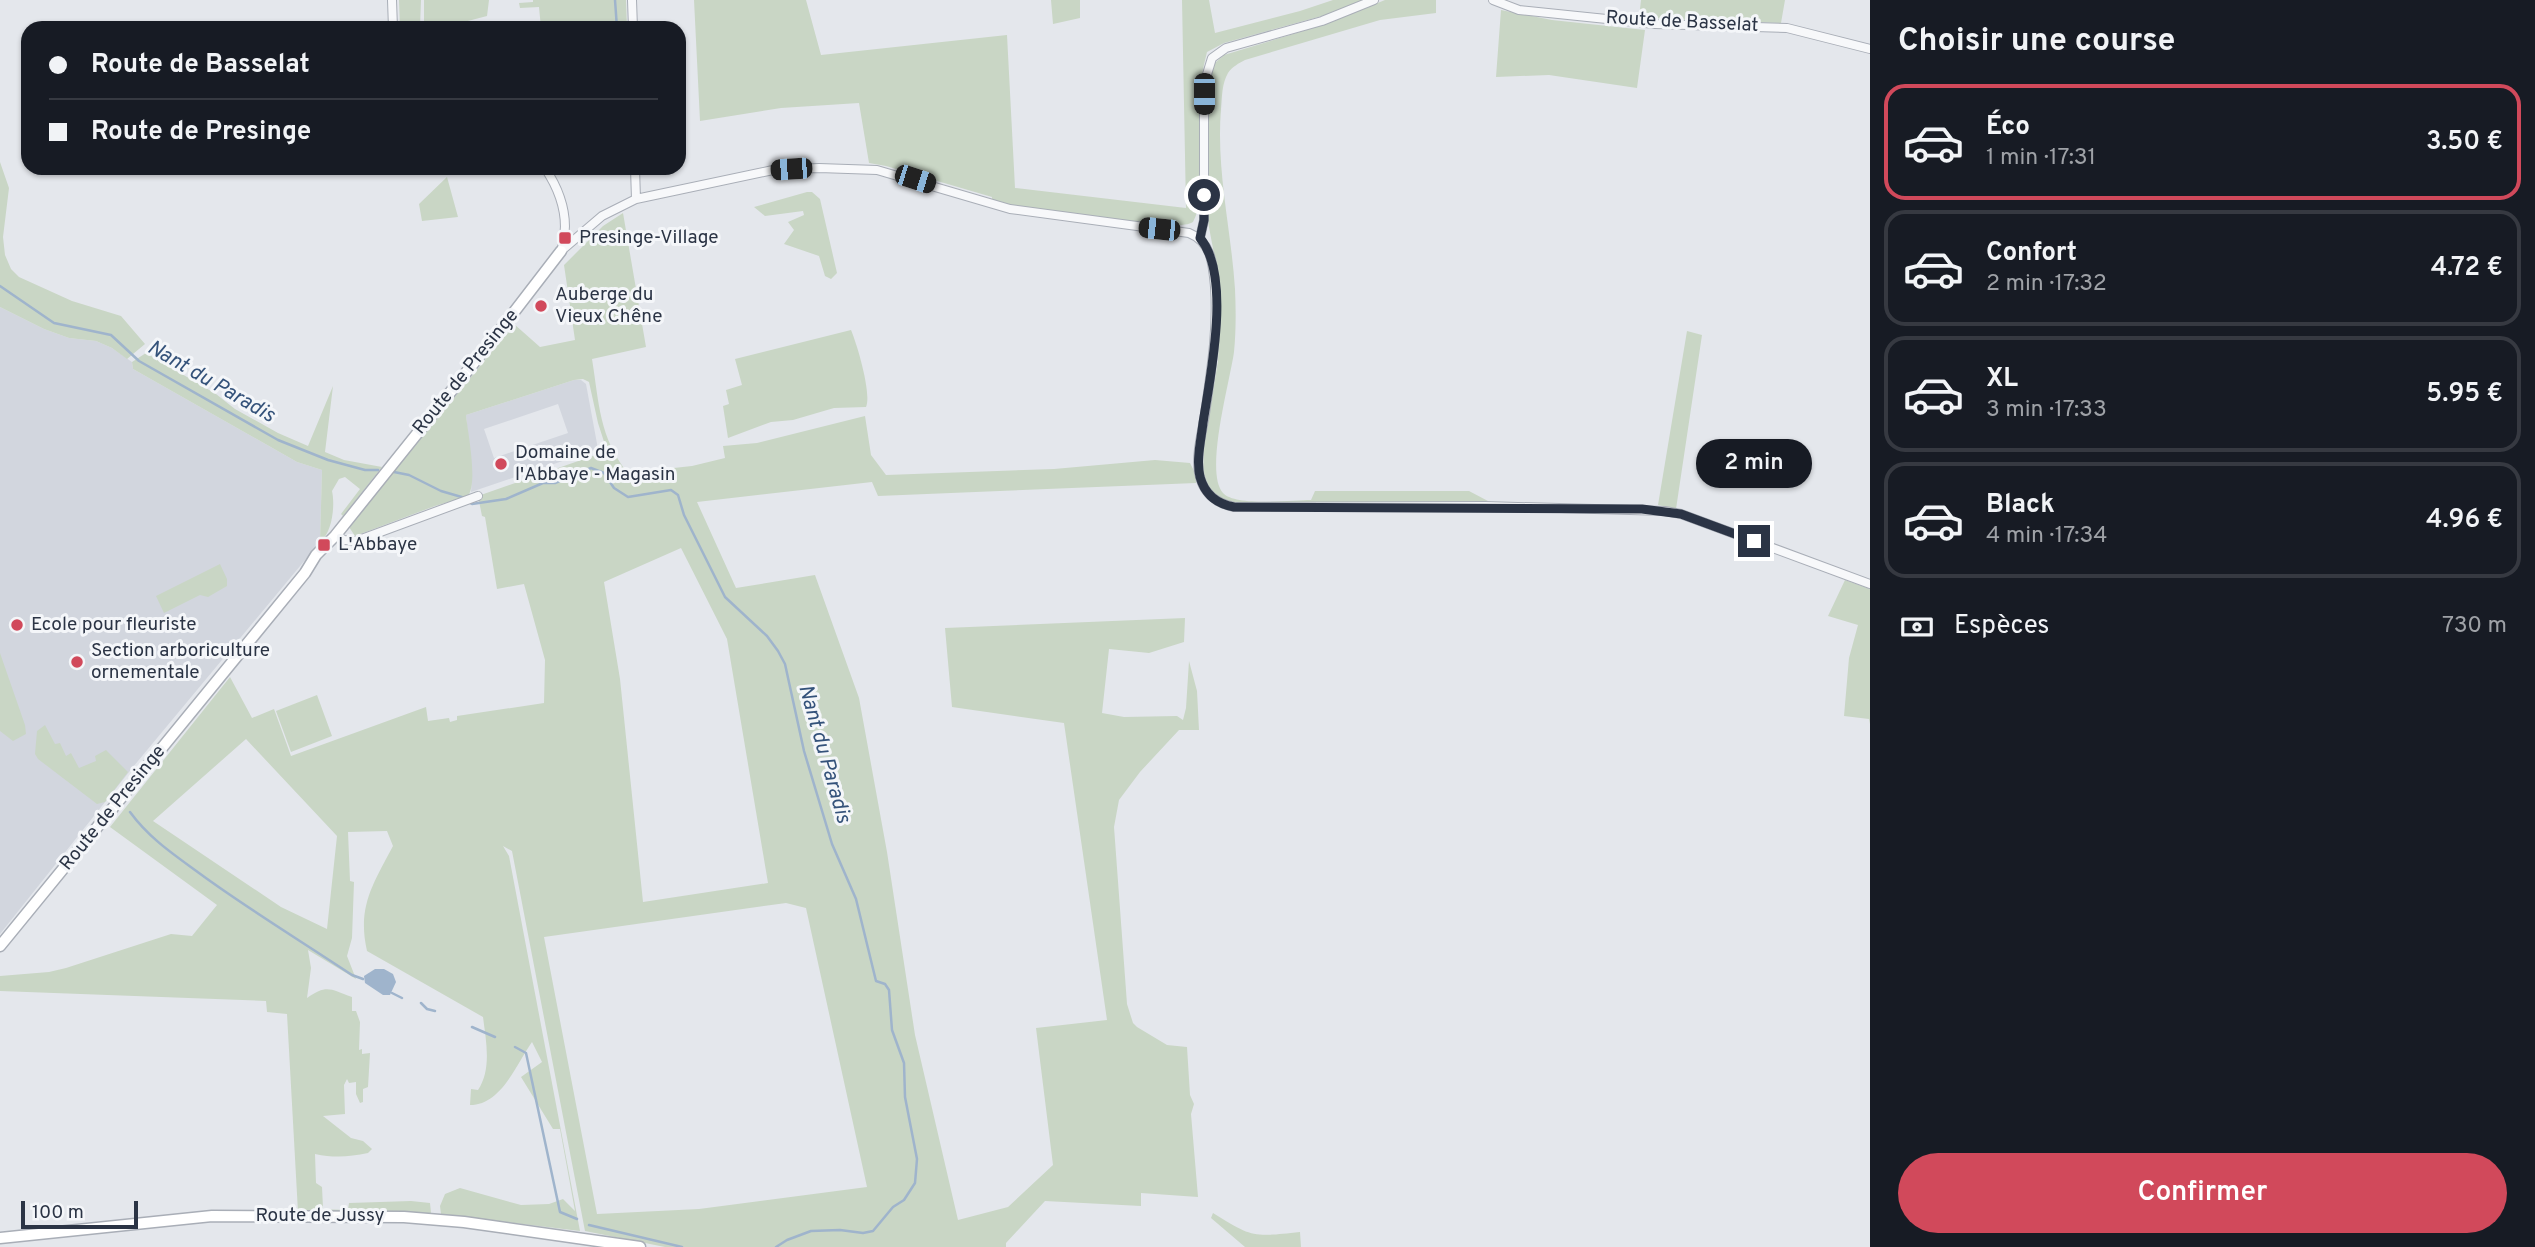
<!DOCTYPE html>
<html lang="fr">
<meta charset="utf-8">
<style>
:root{--surface:#171b24;--page:#20242c;--text:#f1f3f6;--muted:#9ea1a6;--line:#363941;--accent:#d1495b}
body{margin:0;font-family:Overpass,sans-serif;background:var(--page);color:var(--text);height:100vh;display:flex;flex-direction:column;font-size:26px;white-space:nowrap}
*{box-sizing:border-box;margin:0}
p{font-size:23px;color:var(--muted)}
.icon{flex:none;width:38px;height:38px;fill:none;stroke:currentColor;stroke-width:2;stroke-linecap:round;stroke-linejoin:round}
.map{position:relative;flex:1;overflow:hidden}
.side{display:flex;flex-direction:column;background:var(--surface);width:665px}
.side>*{flex:none}
.hud{position:absolute;left:21px;top:21px;width:665px;height:154px;border-radius:21px;box-shadow:0 2px 5px #0004;display:grid;align-content:center;height:154px;padding:0 28px;background:var(--surface)}
.scale{position:absolute;left:21px;bottom:18px;width:117px;box-sizing:border-box;padding-left:7px;border:4px solid #2b3445;border-top:0;font-size:19px;line-height:24px;white-space:nowrap;color:#2b3445;-webkit-text-stroke:5px #f4f6f9;paint-order:stroke}
.end{position:absolute;width:32px;height:32px;margin:-16px;border:9px solid #2b3445;background:#fff;box-shadow:0 0 0 4px #fff}
.from{border-radius:50%}
.bubble{position:absolute;height:49px;border-radius:24px;background:var(--surface);box-shadow:0 2px 5px #0004;font-size:23px;font-weight:600;line-height:49px;text-align:center}
.car{position:absolute;width:21px;height:42px;margin:-21px -10px;border-radius:9px;box-shadow:0 0 5px 2px #0007;background:linear-gradient(#222 24%,#8ab4d8 0 40%,#222 0 76%,#8ab4d8 0 86%,#222 0)}
.hud b{display:flex;align-items:center;gap:24px;height:66px;font-size:26px}
.hud b+b{border-top:2px solid var(--line)}
.hud i{width:18px;height:18px;background:var(--text)}
ul{padding:0;list-style:none}
li{display:flex;align-items:center;gap:21px;height:116px;margin:0 14px 10px;padding:0 14px;border:4px solid var(--line);border-radius:21px}
li div{flex:1}
li b{display:block;font-size:26px}
li em{font-style:normal;font-weight:600}
li.on{border-color:var(--accent)}
li>.icon{width:63px;height:63px;stroke-width:1.5}
h2{padding:0 28px;font-size:32px;line-height:84px}
.pay{display:flex;align-items:center;gap:18px;height:77px;padding:0 28px;font-size:26px}
.pay p{margin-inline-start:auto}
.primary-button{display:flex;gap:14px;margin-top:auto;padding:14px 28px}
.primary-button a{flex:1;height:80px;border-radius:42px;background:var(--accent);color:#fff;font-size:28px;font-weight:600;line-height:80px;text-align:center}
main{display:flex;flex:1;min-height:0}
.map>svg:first-child{display:block}
.built{fill:#d2d6de;fill-rule:evenodd}
.green{fill:#c9d6c5;fill-rule:evenodd}
.water{fill:#9fb4cc}
.lines{fill:none;stroke-linecap:round;stroke-linejoin:round}
.stream{stroke:#9fb4cc;stroke-width:2.5}
.street-casing{stroke:#a9aeb7;stroke-width:10}
.secondary-casing{stroke:#a9aeb7;stroke-width:13}
.street{stroke:#f7f8fa;stroke-width:8}
.secondary{stroke:#fff;stroke-width:10}
.route{stroke:#2b3445;stroke-width:9}
.poi-dot{fill:#d1495b;stroke:#f4f6f9;stroke-width:2.5}
.labels{text-anchor:middle;dominant-baseline:central;stroke-width:6;stroke-linejoin:round;paint-order:stroke}
.street-label{font-size:19px;fill:#2b3445;stroke:#f4f6f9}
.poi-label{font-size:19px;fill:#2b3445;stroke:#f4f6f9;text-anchor:start}
.water-label{font-size:21px;font-style:italic;fill:#34527a;stroke:#f4f6f9}
</style>
<main>
<div class="map">
<svg width="1870" height="1247" viewBox="0 0 1870 1247">
<rect width="100%" height="100%" fill="#e4e7ec"/>
<path class="built" d="M0 307 44 329 69 338 96 341 112 348 132 362 133 369 297 462 322 470 320 542 133 767 0 934Z
M574 380H581L586 384 598 449 471 492 472 478 466 415ZM558 404 568 433 494 458 484 429Z"/>
<path class="green" d="M399 0H421L420 28H400Z
M424 0H489L487 16 441 28H424Z
M533 0H626L627 28H541L539 7 520 8 519 3 533 2Z
M694 0H806L821 55 1007 35 1015 188 1186 208 1182 0H1209L1215 33 1300 11 1333 0H1366L1329 14 1224 43 1207 52C1203 69 1199 85 1199 102 1198 133 1208 196 1193 222 1175 235 1021 207 992 201V197L886 166 869 163 859 103 781 108 700 121Z
M1051 0H1080V18L1053 24Z
M1385 0H1436V13L1380 20 1245 60C1239 63 1232 67 1228 73 1222 83 1222 97 1221 109 1216 170 1231 228 1235 289 1236 310 1236 332 1234 352 1230 381 1204 473 1223 493 1236 507 1292 500 1311 500L1315 491H1469L1488 501 1244 503 1231 502 1217 496 1208 487 1203 474 1204 445 1218 361 1219 326 1218 275 1208 222 1209 78 1215 63 1224 55 1326 24Z
M1641 0H1785L1781 23 1639 18Z
M1501 10 1552 20 1645 30 1637 88 1549 75 1496 77Z
M0 162 9 188 3 237 5 255 11 269 19 277 72 301 121 316 145 344 127 359 112 348 96 341 69 338 44 329 0 307Z
M447 177 458 217 422 221 419 204Z
M807 192H812L820 199 837 273 831 279 825 276 819 256 784 244 794 230 788 222 804 215 803 211 765 216 754 207Z
M623 213 646 347 592 359C599 402 599 438 628 473L692 466 725 458 723 446 757 443 865 416 871 455 886 475 1054 469 1155 460 1190 463 1196 475V483L878 496 872 482 697 502 736 588 815 575 859 698 887 852 915 1035 958 1220 1008 1207 1053 1165 1036 1028 1107 1020 1064 723 952 707 945 628 1185 618 1184 642 1149 653 1109 649 1102 713 1124 717 1177 716 1183 720 1186 708 1189 661 1197 691 1199 730H1179L1140 772 1119 800 1114 827 1127 1004 1133 1023 1137 1027 1167 1045 1187 1047 1190 1095 1194 1104 1191 1114 1198 1197 1141 1193V1206L1045 1201 1006 1243V1247H665L585 1231 512 851 503 846 509 856 580 1231 441 1214 440 1206 445 1194 460 1188 521 1205 549 1204 563 1199 575 1211 560 1129H553L521 1077 542 1062 532 1042C516 1065 501 1105 470 1105L471 1089 478 1090C492 1069 486 1041 483 1017L367 951C357 907 373 884 393 846L387 831 348 832 350 881 354 882 352 938 347 956 356 979 308 950 311 968 307 998C327 984 330 989 352 997V1011H356L360 1022 359 1050 362 1049V1054L370 1053 368 1087 363 1089V1102L360 1103 356 1094V1082L349 1083 347 1079 344 1085 345 1114 323 1116 351 1138 363 1141 372 1149 368 1153C349 1157 334 1158 315 1154L316 1183 322 1187 323 1208 317 1209 348 1210 349 1203 411 1201 430 1203 431 1213 298 1212 287 1014 267 1012 266 1001 0 991V976L49 972 66 968 171 934 192 936 217 905 110 827 230 677 252 718 274 709 291 756 426 707 428 721 449 718 450 722 457 720V716L544 703 545 660 524 584 497 589 485 517 482 516 478 496 607 451 598 423 589 382 583 379 574 380 466 415C468 434 478 482 468 496L435 506 355 536 349 527 514 324 540 347 575 340 564 265 603 226ZM681 548 727 639 768 883 643 902 620 679 604 582ZM246 739 337 836 327 929 281 907 153 821ZM786 903 806 908 867 1187 699 1209 597 1214 544 937Z
M851 330C857 344 872 394 866 407L834 408 793 420 771 422 728 438 723 406 729 404 726 390 742 385 735 359Z
M1687 331 1702 335 1676 509 1658 505Z
M146 353 216 394 235 409 278 433 308 446 333 386 325 452 344 460 382 467 343 516 341 514 360 489 345 477 339 479 332 491C335 504 333 532 320 542L322 470 297 462 133 369 132 362Z
M220 564 227 579V586L208 597 200 595 164 613 156 596Z
M1845 580 1870 589V724L1869 719 1844 716 1849 658 1858 625 1828 616Z
M0 653 25 725 26 734 13 741 0 731Z
M317 695 332 736 291 752 276 711Z
M45 725 55 744 60 743 66 756 71 753 79 768 96 761 95 756 106 750 128 772 105 802 97 804 38 759 35 754 37 731Z
M1213 1213C1253 1238 1253 1237 1300 1232L1301 1247H1245L1211 1218Z"/>
<path class="water" d="M375 969H384L393 974 396 982 390 995H383L365 983 364 976Z"/>
<g class="lines">
<path class="stream" d="M615 0 617 28
M0 286 54 323 111 335 139 361 278 440 328 460 365 470H378
M394 472 409 475 441 491 465 498
M470 503 472 504 506 499 543 483H555L591 468 604 473 614 488 628 497 671 490 678 495 684 515 725 597 767 636 778 651 785 664 804 751 832 844 856 899 876 981 885 984 889 990 892 1030 904 1063 905 1097 917 1159 915 1183 904 1200 893 1207 873 1231 863 1233 840 1230 811 1231 787 1240 776 1247
M130 812C149 838 173 854 199 873 248 909 301 941 352 975L363 979
M392 993 402 998
M421 1003 427 1009 435 1011
M472 1027 495 1037
M515 1047 526 1053 560 1212 577 1219
M589 1225 682 1247"/>
<g class="street-casing">
<path id="street" d="M392 0 393 28
M632 0 633 28
M1493 0 1519 10 1655 24 1787 28 1870 49
M27 85 28 86
M545 168C561 192 570 219 562 248
M635 168 636 199
M1200 238 1204 220V84L1212 58 1226 48 1322 21 1374 0
M561 251 602 216 636 199 773 170 819 168 877 170 1010 209 1189 233C1212 242 1213 265 1215 287 1218 331 1211 371 1205 414 1202 433 1196 454 1199 473 1203 493 1215 503 1234 507L1485 506 1665 511 1681 514 1870 584
M335 536 344 540 356 541 478 496"/>
</g>
<g class="secondary-casing">
<path id="secondary" d="M0 946 305 573 316 555 335 536 501 329 561 251
M0 1238 212 1216 404 1217 464 1222 640 1247"/>
</g>
<use href="#street" class="street"/>
<use href="#secondary" class="secondary"/>
</g>
<g class="lines">
<path class="route" d="M1204 195V220L1200 238C1232 276 1210 377 1203 423 1201 440 1196 460 1200 477 1205 495 1217 504 1234 507L1642 509 1681 514 1754 541"/>
</g>
<g class="poi-dot">
<rect x="558" y="231" width="14" height="14" rx="3.5"/>
<circle cx="541" cy="306" r="7"/>
<circle cx="501" cy="464" r="7"/>
<rect x="317" y="538" width="14" height="14" rx="3.5"/>
<circle cx="17" cy="625" r="7"/>
<circle cx="77" cy="662" r="7"/>
</g>
<g class="labels">
<g class="street-label">
<text transform="translate(1682 22) rotate(3)">Route de Basselat</text>
<text transform="translate(466 372) rotate(-51)">Route de Presinge</text>
<text transform="translate(113 808) rotate(-51)">Route de Presinge</text>
<text x="320" y="1216">Route de Jussy</text>
</g>
<g class="poi-label">
<text x="579" y="238">Presinge-Village</text>
<text x="555" y="295">Auberge du<tspan x="555" dy="22">Vieux Chêne</tspan></text>
<text x="515" y="453">Domaine de<tspan x="515" dy="22">l'Abbaye - Magasin</tspan></text>
<text x="338" y="545">L'Abbaye</text>
<text x="31" y="625">Ecole pour fleuriste</text>
<text x="91" y="651">Section arboriculture<tspan x="91" dy="22">ornementale</tspan></text>
</g>
<g class="water-label">
<text transform="translate(211 382) rotate(30)">Nant du Paradis</text>
<text transform="translate(824 754) rotate(74)">Nant du Paradis</text>
</g>
</g>
</svg>
<div class="scale">100 m</div>
<i class="end from" style="left:1204px;top:195px"></i>
<i class="end" style="left:1754px;top:541px"></i>
<div class="bubble" style="left:1696px;top:439px;width:116px">2 min</div>
<i class="car" style="left:1204px;top:94px;rotate:180deg"></i>
<i class="car" style="left:791px;top:169px;rotate:266deg"></i>
<i class="car" style="left:915px;top:179px;rotate:108deg"></i>
<i class="car" style="left:1159px;top:229px;rotate:276deg"></i>
<div class="hud">
<b><i class="from"></i>Route de Basselat</b>
<b><i></i>Route de Presinge</b>
</div>
</div>
<section class="side">
<h2>Choisir une course</h2>
<ul>
<li class="on"><svg class="icon" aria-label="car" viewBox="0 0 24 24"><path d="M5 17H2v-5l4-1 3-4h7l3 4 3 1v5h-3M9 17h6M6 11h13"/><circle cx="7" cy="17" r="2"/><circle cx="17" cy="17" r="2"/></svg><div><b>Éco</b><p>1 min · 17:31</p></div><em>3.50 €</em></li>
<li><svg class="icon" aria-label="car" viewBox="0 0 24 24"><path d="M5 17H2v-5l4-1 3-4h7l3 4 3 1v5h-3M9 17h6M6 11h13"/><circle cx="7" cy="17" r="2"/><circle cx="17" cy="17" r="2"/></svg><div><b>Confort</b><p>2 min · 17:32</p></div><em>4.72 €</em></li>
<li><svg class="icon" aria-label="car" viewBox="0 0 24 24"><path d="M5 17H2v-5l4-1 3-4h7l3 4 3 1v5h-3M9 17h6M6 11h13"/><circle cx="7" cy="17" r="2"/><circle cx="17" cy="17" r="2"/></svg><div><b>XL</b><p>3 min · 17:33</p></div><em>5.95 €</em></li>
<li><svg class="icon" aria-label="car" viewBox="0 0 24 24"><path d="M5 17H2v-5l4-1 3-4h7l3 4 3 1v5h-3M9 17h6M6 11h13"/><circle cx="7" cy="17" r="2"/><circle cx="17" cy="17" r="2"/></svg><div><b>Black</b><p>4 min · 17:34</p></div><em>4.96 €</em></li>
</ul>
<div class="pay"><svg class="icon" aria-label="cash" viewBox="0 0 24 24"><path d="M3 7h18v10H3z"/><circle cx="12" cy="12" r="2"/></svg>Espèces<p>730 m</p></div>
<div class="primary-button"><a>Confirmer</a></div>
</section>
</main>
